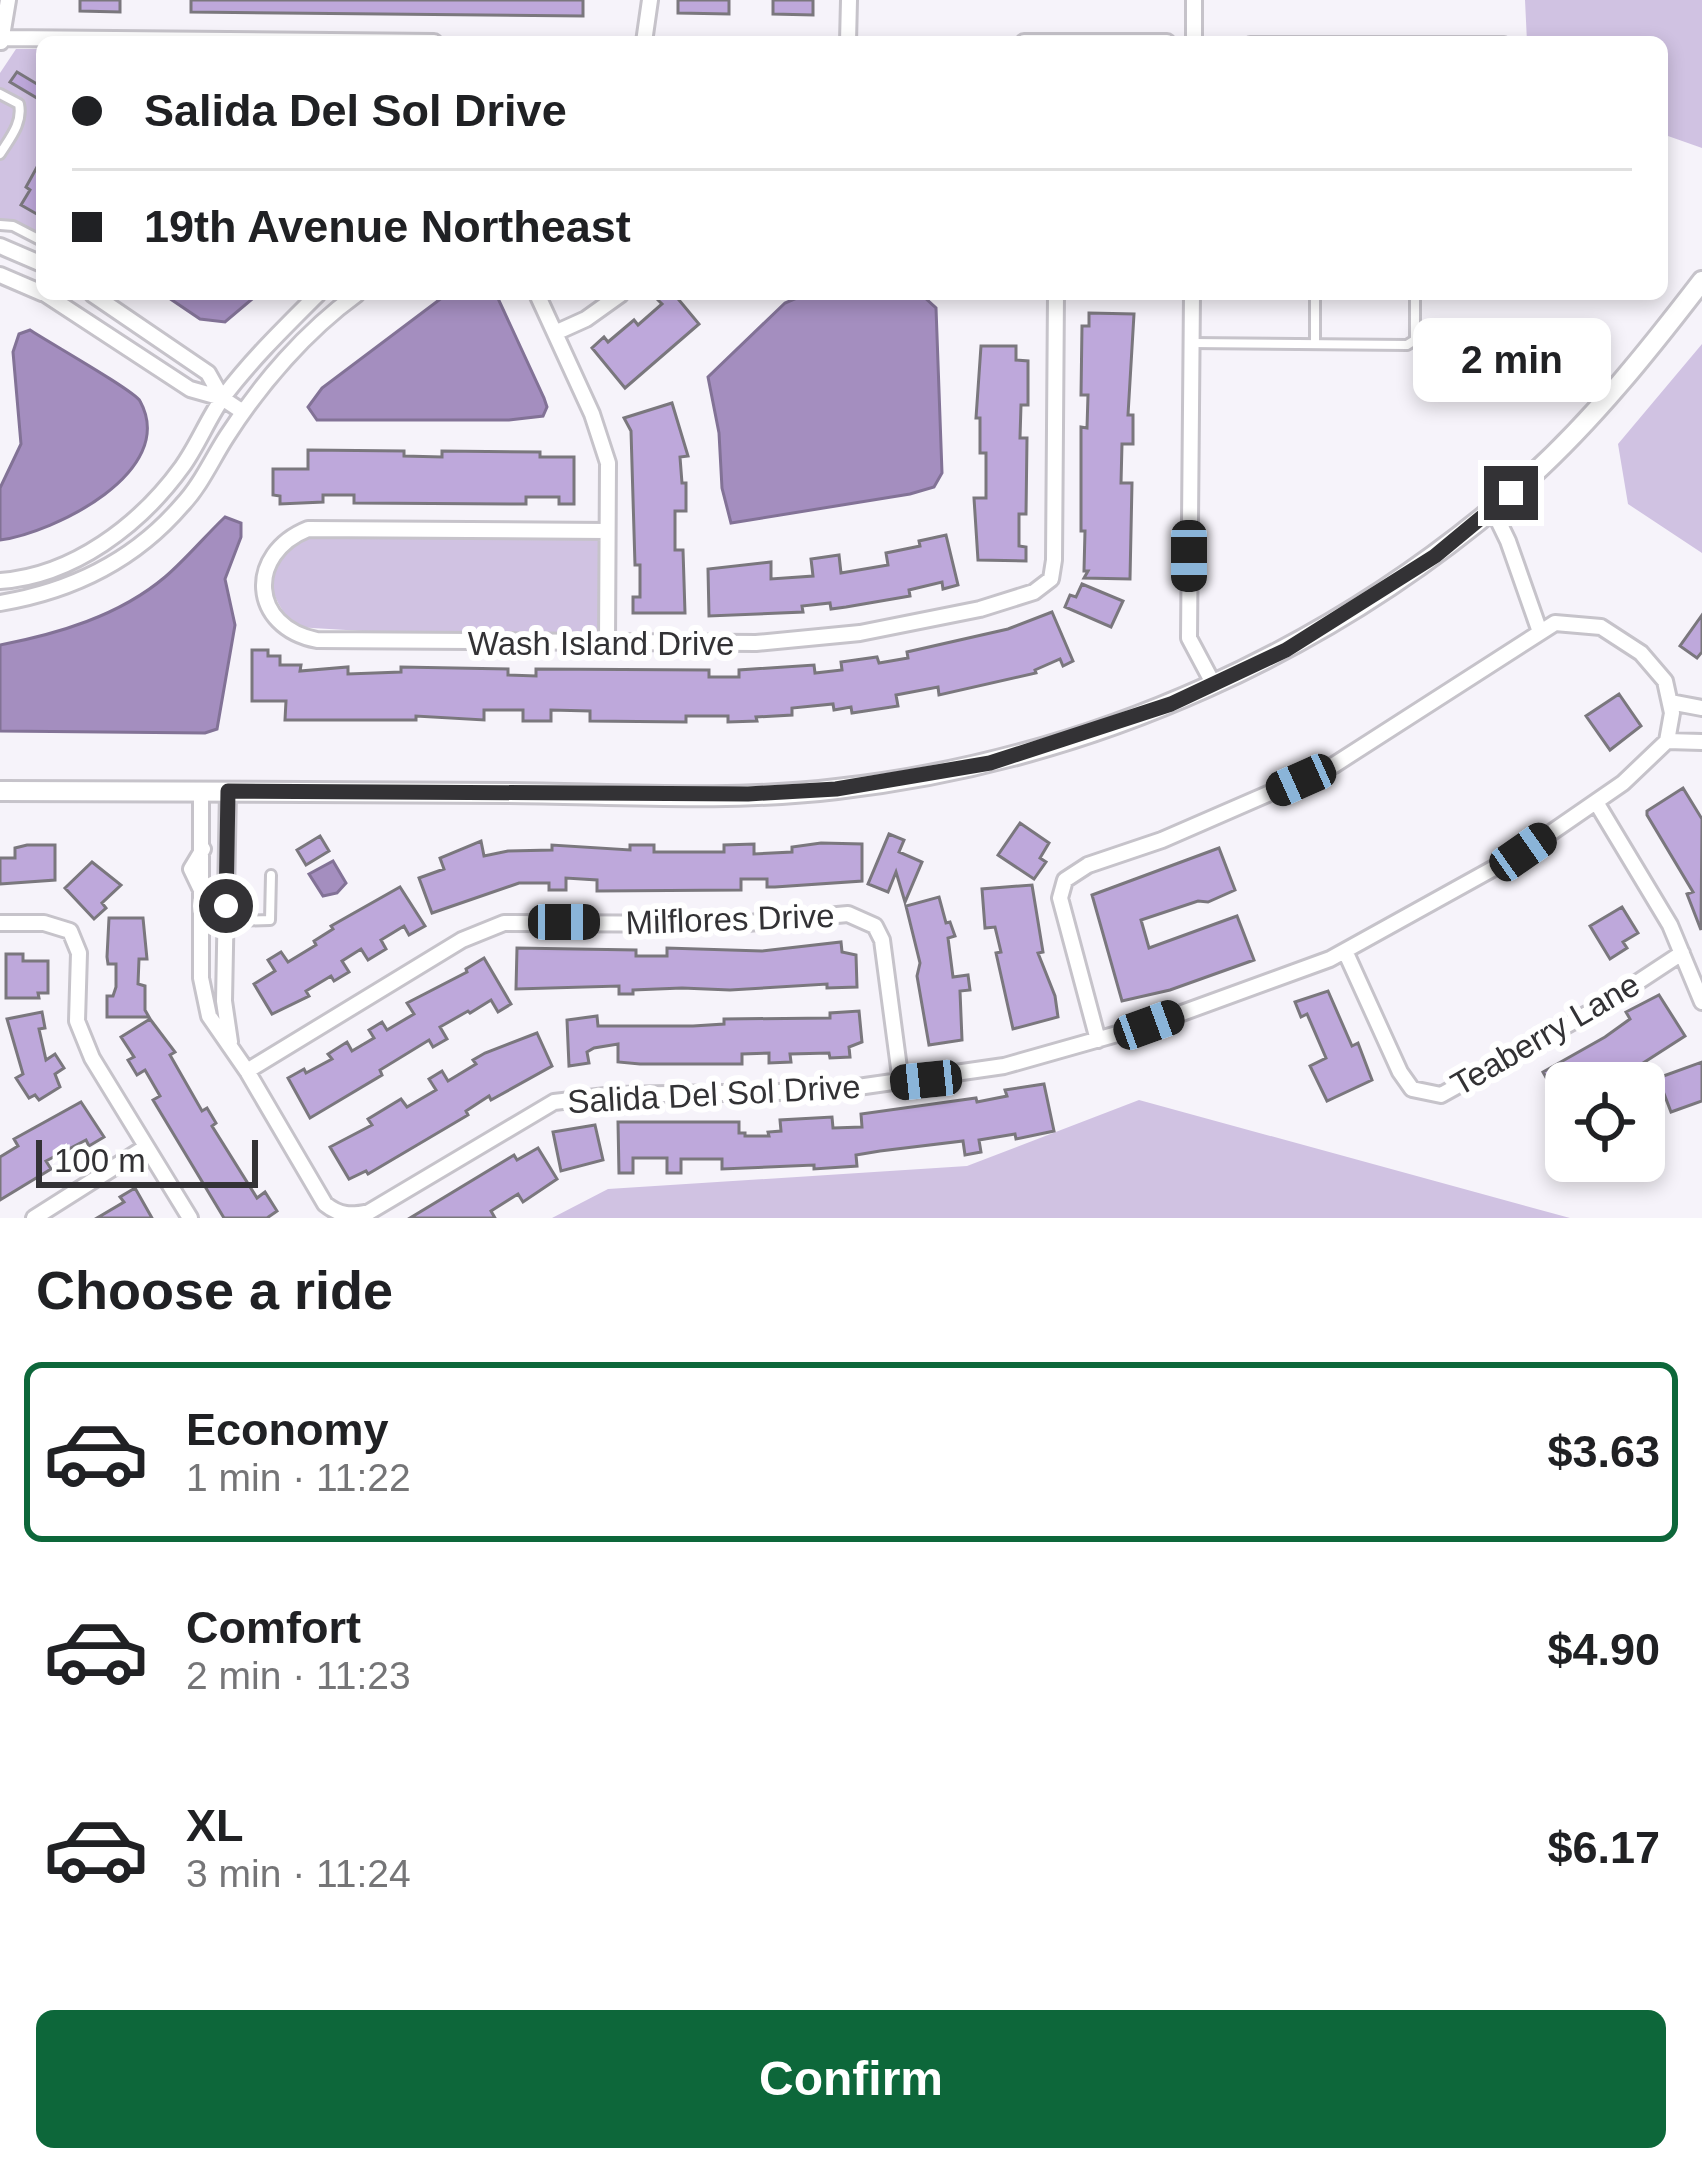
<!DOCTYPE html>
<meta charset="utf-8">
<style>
:root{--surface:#fff;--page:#f6f6f6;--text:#202124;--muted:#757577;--line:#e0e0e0;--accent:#0d673a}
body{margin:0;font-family:Arial,sans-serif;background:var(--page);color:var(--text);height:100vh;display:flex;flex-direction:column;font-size:45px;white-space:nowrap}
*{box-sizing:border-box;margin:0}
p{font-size:39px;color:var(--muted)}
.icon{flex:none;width:66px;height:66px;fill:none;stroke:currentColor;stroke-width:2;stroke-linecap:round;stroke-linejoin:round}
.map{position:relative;height:1218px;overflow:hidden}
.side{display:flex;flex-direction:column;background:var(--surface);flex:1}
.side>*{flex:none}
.top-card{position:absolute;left:36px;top:36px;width:1632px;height:264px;border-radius:18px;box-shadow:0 6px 18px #0003;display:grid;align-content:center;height:264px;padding:0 36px;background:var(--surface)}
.fabs{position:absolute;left:1545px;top:1062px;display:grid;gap:24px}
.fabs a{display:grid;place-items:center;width:120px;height:120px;border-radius:18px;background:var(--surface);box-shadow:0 6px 18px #0003;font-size:60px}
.scale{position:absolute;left:36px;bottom:30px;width:222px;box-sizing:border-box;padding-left:12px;border:6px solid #333235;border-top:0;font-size:33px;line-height:42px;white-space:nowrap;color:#333235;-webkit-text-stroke:9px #fff;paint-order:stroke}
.end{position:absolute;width:54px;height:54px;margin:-27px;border:15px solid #333235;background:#fff;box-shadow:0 0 0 6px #fff}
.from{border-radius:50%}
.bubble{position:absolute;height:84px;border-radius:18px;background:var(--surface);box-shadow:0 6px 18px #0003;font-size:39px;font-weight:800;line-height:84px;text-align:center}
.car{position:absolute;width:36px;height:72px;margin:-36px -18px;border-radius:15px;box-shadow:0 0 9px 3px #0007;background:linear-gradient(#222 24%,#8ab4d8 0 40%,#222 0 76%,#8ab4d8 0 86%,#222 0)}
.top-card b{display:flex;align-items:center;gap:42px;height:114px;font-size:45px}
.top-card b+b{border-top:3px solid var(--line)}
.top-card i{width:30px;height:30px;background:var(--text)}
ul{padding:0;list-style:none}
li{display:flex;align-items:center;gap:36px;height:180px;margin:0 24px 18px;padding:0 12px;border:6px solid transparent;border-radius:18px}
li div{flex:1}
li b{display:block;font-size:45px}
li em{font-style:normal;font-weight:800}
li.selected{border-color:var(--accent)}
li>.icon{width:108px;height:108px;stroke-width:1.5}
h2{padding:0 36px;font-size:54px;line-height:144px}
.button{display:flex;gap:24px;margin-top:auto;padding:24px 36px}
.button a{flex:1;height:138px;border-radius:18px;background:var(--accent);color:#fff;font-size:48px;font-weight:800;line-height:138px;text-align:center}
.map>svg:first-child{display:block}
.green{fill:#d0c2e2}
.water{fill:#a48ebf;stroke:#827296;stroke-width:3}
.building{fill:#bea8db;stroke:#7a777d;stroke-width:3}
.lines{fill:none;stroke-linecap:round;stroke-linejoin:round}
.service-casing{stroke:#c6c3ca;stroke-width:14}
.minor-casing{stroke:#c6c3ca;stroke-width:20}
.tertiary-casing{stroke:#c6c3ca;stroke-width:24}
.service{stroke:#fff;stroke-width:8}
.minor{stroke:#fff;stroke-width:14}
.tertiary{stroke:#fff;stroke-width:18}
.route{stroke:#333235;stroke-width:15}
.labels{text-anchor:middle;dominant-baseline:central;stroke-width:12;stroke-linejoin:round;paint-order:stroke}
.street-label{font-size:33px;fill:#333235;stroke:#fff}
</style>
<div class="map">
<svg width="1702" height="1218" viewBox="0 0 1702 1218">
<rect width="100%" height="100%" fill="#f6f3fa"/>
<path class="green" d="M1525 0H1702V148L1668 136 1662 124V42H1527Z
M16 49H42V244L0 220V73Z
M1702 344V553L1628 504 1618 444Z
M309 538 599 539 600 634 396 633 296 627C263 593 261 557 309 538Z
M1139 1100 1570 1218H552L608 1189 967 1166Z"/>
<path class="water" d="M163 294H258L225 322 200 319Z
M447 294H496L544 398 547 407 543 416 509 420H317L308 407 322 388Z
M799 297H924L936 308 942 473 934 487 910 494 731 523 722 488 719 433 708 377 785 303Z
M30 330C48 342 135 391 140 401 179 472 53 533 0 540V488L21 444 13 352 19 334Z
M225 517 241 523V537L225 579 235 625 217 729 205 733 0 731V645C57 634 119 616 165 577 186 559 205 536 225 517Z
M333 861 346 883 337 893 323 896 309 874Z"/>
<path class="building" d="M80 0H120V12L80 11Z
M191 0H583V16L191 12Z
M678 0H729V14L678 13Z
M773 0H813V15L773 14Z
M17 72 42 87V101L10 82Z
M42 158V217L21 205 30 190 26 187Z
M664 294H674L699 324 625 388 592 348 604 337 608 342 634 320 638 325 662 304 657 299Z
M1089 313 1134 314 1128 415H1133V444H1122L1121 483H1132L1130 579 1084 578 1088 571H1084L1085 531H1081V427L1087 428 1088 395H1081L1082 326H1089Z
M981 346H1016V360L1028 361V405H1021L1020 438H1027L1026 514H1019V546L1026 547V561L978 560 974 498H986V453H980V418H976Z
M672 403 688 456 680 457 682 483H686V511H675V550H683L685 613H633V597H640V565H635L631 431 624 418Z
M308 450 404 451V456L442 457V451L540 452V457H574V504H559V497H526V504L354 503V495H323V502L280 504V496L273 495V469H308Z
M946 535 958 585 943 589 942 582 909 590 910 596 846 607 831 609 830 603 802 606 803 612 709 616 708 569 771 562V579L813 576 811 559 839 555 841 573 888 565 886 553 920 546 919 541Z
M1082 584 1123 601 1111 627 1065 607 1070 595 1076 597Z
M1052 612 1073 661 1063 666 1060 659 1035 670 1036 673 939 695 938 687 896 695 898 706 852 713 851 707 834 710 833 704 792 708V715L756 717 757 721 728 722V716H686V722L590 721V711L551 710V721H523V710H484V720L416 716V720H285L286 701H252V650H268V656H280V665H301L300 671 348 667V674L401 672V667L508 669V675L536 676V669L709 670V677H739V670L814 665 815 673 842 670 841 662 877 657 879 663 908 658 907 652 1008 629Z
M1702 615V652L1697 658 1680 646Z
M1619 694 1641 726 1610 750 1586 716Z
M1683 788 1702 819 1701 930 1687 894 1693 892 1647 815V811Z
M1020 823 1049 843 1040 858 1046 862 1034 879 998 855Z
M889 834 904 840 899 852 922 862 905 902 896 872 888 892 868 884Z
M320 836 329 851 306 865 297 850Z
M481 841 484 856 508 851 552 850V845L630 850V845H654V852H724V845L754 844V854L792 852V847L821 843 862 844V881L775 887H767V879H741V890L597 891V880L566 878V890H549V883H519L432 913 419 878 444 869 440 858Z
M27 845H55V880L0 884V858H15V848Z
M1219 848 1235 890 1208 902 1198 901 1141 920 1149 948 1237 916 1254 960 1170 990 1122 1001 1092 895Z
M92 862 121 885 102 903 106 908 94 919 65 888Z
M1032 885 1043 952 1038 953 1055 996 1058 1017 1013 1029 996 953 1001 952 995 927 985 928 982 889Z
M400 887 425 926 409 935 404 926 381 940 386 949 368 960 361 949 342 961 349 972 334 981 331 976 306 991 309 996 272 1014 254 984 275 971 268 960 281 952 288 962 316 945 314 941 333 929 331 926Z
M939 897 946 923 950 922 955 936 948 938 953 977 968 975 970 990 960 991 962 1040 929 1045 917 976 920 963 906 906Z
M1622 907 1638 933 1623 942 1627 948 1610 959 1590 926Z
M109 918H143L147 959H139L138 984 145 986V1010L149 1017H107V996H113L116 987V964H108L107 957Z
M841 942 842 952 856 955 857 987 827 988V984L730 990 682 988 633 990V994H619V986L516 989 517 948 636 950V956H667V948L762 951Z
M6 954H23V961H48V993H38L39 998H6Z
M484 958 511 1004 498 1012 491 1000 470 1013 468 1011 440 1027 447 1039 433 1047 429 1040 380 1070 382 1075 310 1118 288 1078 304 1069 306 1073 332 1059 328 1054 347 1042 352 1051 374 1038 369 1030 382 1022 387 1030 414 1014 407 1003 467 972 466 969Z
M1328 991 1352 1046 1358 1043 1372 1080 1327 1101 1310 1066 1326 1058 1307 1014 1301 1017 1295 1002Z
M1659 995 1685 1036 1612 1083H1566V1113L1543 1072 1605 1037 1630 1019 1626 1012Z
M859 1011 862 1042 849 1047 850 1057 830 1058 829 1053 790 1054 791 1062 769 1063V1053L742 1054V1064H640L618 1062V1044L594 1048 587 1052 589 1063 569 1066 567 1020 597 1016 598 1026H693L724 1024V1019L830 1018V1013Z
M42 1012 45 1028 39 1029 46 1060 55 1054 64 1068 55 1074 60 1087 39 1100 35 1095 29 1098 16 1078 23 1074 7 1019Z
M150 1019 175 1052 170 1055 202 1111 207 1108 216 1123 212 1126 257 1198 265 1192 277 1211 267 1218H224L153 1100 160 1096 145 1070 137 1075 128 1060 134 1057 121 1037Z
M537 1033 552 1066 491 1100 489 1096 466 1111 468 1115 368 1174 366 1171 349 1179 330 1147 372 1125 368 1119 401 1099 407 1107 436 1090 429 1079 442 1071 448 1081 476 1064 473 1060 485 1053Z
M1702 1062V1101L1671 1112 1658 1078Z
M1044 1084 1054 1131 1016 1139 1015 1134 979 1140 981 1152 965 1155 963 1141 880 1151 856 1155 857 1166 814 1169V1165L722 1169V1159H681V1173H667V1158H633V1173H619L618 1122H739V1133H745V1136H769L768 1132 781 1131 780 1120 832 1117 833 1128 862 1127 861 1114 976 1098 977 1102 1007 1096 1005 1090Z
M81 1102 104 1137 89 1146 86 1140 46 1161 51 1169 0 1200V1157L18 1146 14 1139Z
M595 1125 603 1160 561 1171 553 1132Z
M538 1148 557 1179 523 1202 518 1194 491 1211 495 1218H410L514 1155 517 1160Z
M135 1188 152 1218H97L124 1202 120 1197Z"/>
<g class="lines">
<g class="service-casing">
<path id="service" d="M1250 42H1504
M0 94 19 104C23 123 10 138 0 154
M0 225 13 226 42 241
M1192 343 1407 345 1415 340V294
M1315 344V294
M228 921 270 920 271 875"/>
</g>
<g class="minor-casing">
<path id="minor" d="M1194 0V42
M3 38 434 42
M1 42 8 0
M644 42 650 0
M848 42 849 0
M1024 42H1167
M0 246 42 264
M0 275 42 293
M45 294 190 389 222 398 243 412
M92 294 208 373 222 398
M537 294 592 414 608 463 607 643
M1192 294 1189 638 1214 685
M555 333 586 319 621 294
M1492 508 1508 541 1540 632
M607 531 308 529C246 554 250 627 317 640L756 643 860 633 980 609 1034 592 1051 579 1054 560 1056 294
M0 581C73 576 140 525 182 467 198 445 208 418 224 396 252 359 285 327 318 294
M0 603C72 591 134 561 182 505 201 485 212 459 227 436 261 383 306 331 357 294
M1670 702 1702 708
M1667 741 1702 742
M201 791V978L209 1016 247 1071 325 1204C340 1216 351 1216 369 1212L554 1102 614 1095 830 1091 1004 1066 1149 1025 1330 959 1523 852 1623 783 1667 741 1672 713 1665 681 1641 653 1601 627 1555 623 1334 765 1162 840 1088 865 1065 880 1060 898 1098 1040
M228 791 224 1001 230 1042
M1596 802 1670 925 1702 1002
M202 892 191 869 203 849
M0 923H44L70 931 79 953 77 1021 92 1058 190 1218
M1345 951 1400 1072 1412 1089 1441 1095 1603 1005 1682 953
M247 1071 462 940 504 923 737 924 848 914 875 926 882 940 901 1083
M34 1218 146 1147"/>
</g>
<g class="tertiary-casing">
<path id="tertiary" d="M0 791C169 791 339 792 508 793 617 794 728 802 837 789 1093 760 1337 650 1529 478 1594 419 1649 350 1702 281"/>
</g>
<use href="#service" class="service"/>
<use href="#minor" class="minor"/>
<use href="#tertiary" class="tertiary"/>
</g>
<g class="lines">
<path class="route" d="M226 906 228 791 748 794 836 789 990 763 1171 704 1286 650 1435 556 1511 493"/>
</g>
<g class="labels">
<g class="street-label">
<text x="601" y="643">Wash Island Drive</text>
<text transform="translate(730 919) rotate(-2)">Milflores Drive</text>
<text transform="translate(1545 1034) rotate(-30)">Teaberry Lane</text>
<text transform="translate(714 1094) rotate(-3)">Salida Del Sol Drive</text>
</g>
</g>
</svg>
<div class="fabs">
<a><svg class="icon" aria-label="locate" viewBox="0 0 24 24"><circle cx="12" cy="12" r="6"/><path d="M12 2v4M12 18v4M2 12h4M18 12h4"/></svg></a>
</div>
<div class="scale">100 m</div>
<i class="end from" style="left:226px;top:906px"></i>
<i class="end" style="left:1511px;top:493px"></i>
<div class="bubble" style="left:1413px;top:318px;width:198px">2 min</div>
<i class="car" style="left:1189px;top:556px;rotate:180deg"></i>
<i class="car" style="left:1301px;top:780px;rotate:246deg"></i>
<i class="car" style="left:1523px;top:852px;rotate:55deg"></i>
<i class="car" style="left:564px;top:922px;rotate:90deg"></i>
<i class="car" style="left:1149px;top:1025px;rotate:70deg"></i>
<i class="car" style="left:926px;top:1080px;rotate:264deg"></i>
<div class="top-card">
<b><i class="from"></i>Salida Del Sol Drive</b>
<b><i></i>19th Avenue Northeast</b>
</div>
</div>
<section class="side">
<h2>Choose a ride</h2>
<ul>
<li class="selected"><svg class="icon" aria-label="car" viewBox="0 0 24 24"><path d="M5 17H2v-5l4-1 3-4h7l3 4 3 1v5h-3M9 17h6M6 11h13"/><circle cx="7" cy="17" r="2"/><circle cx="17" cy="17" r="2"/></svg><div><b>Economy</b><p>1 min · 11:22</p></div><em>$3.63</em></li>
<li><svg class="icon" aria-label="car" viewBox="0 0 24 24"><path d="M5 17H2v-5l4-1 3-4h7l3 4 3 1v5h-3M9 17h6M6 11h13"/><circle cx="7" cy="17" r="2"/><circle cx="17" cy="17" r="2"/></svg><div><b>Comfort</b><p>2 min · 11:23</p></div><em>$4.90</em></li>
<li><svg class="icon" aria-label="car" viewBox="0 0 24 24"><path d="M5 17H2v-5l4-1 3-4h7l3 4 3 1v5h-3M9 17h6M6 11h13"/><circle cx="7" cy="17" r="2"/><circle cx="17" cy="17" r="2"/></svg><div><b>XL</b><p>3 min · 11:24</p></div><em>$6.17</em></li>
</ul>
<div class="button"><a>Confirm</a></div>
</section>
